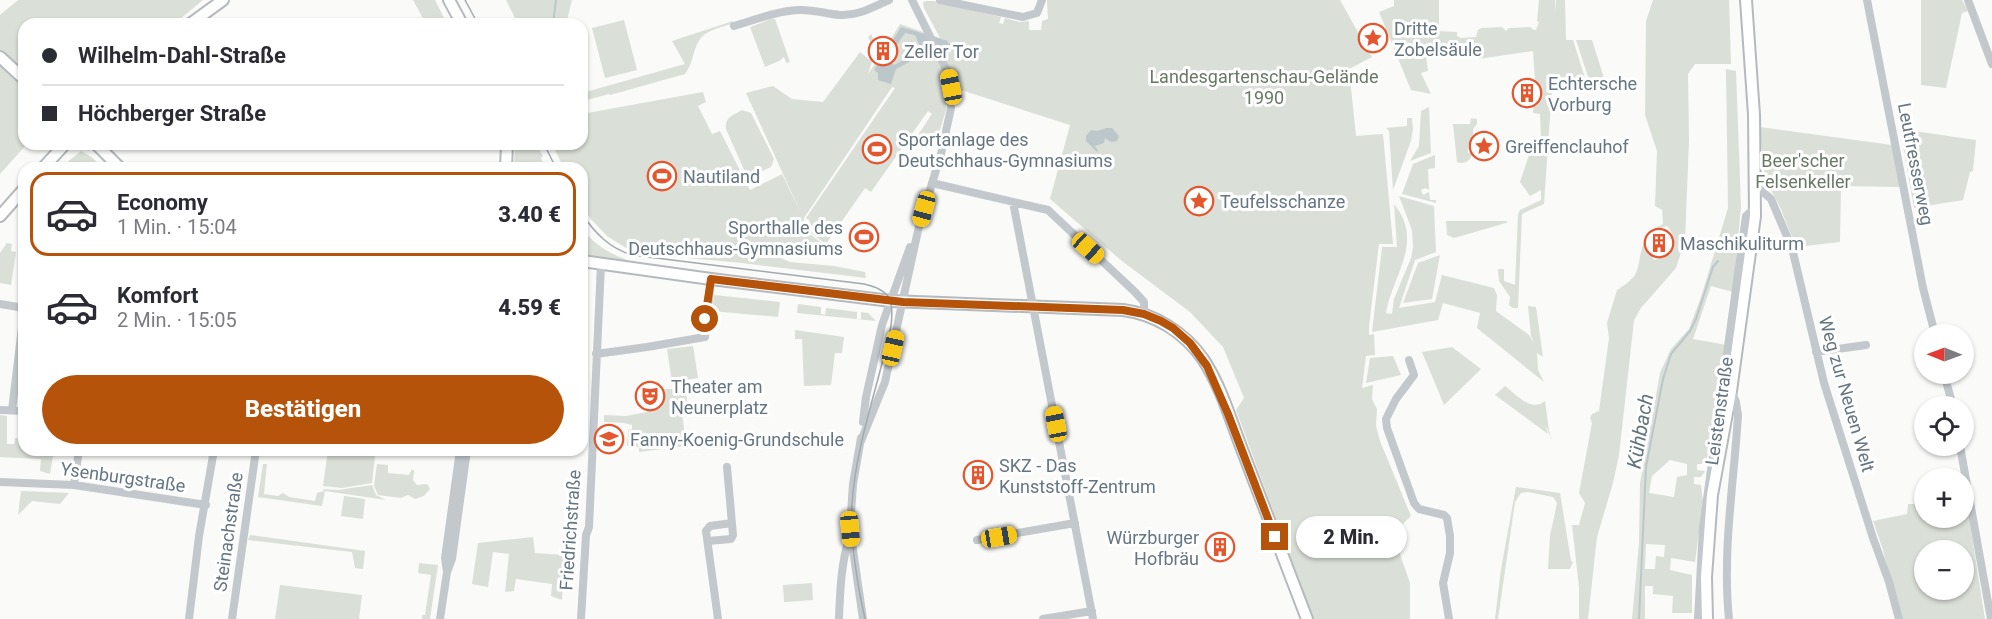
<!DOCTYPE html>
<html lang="de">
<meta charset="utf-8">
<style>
:root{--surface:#fff;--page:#f2f2f3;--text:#2b2b33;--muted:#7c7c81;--line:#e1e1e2;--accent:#b45309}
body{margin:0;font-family:Roboto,sans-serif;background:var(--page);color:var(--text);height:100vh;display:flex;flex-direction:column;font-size:22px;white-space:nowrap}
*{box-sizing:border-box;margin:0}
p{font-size:20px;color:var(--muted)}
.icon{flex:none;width:33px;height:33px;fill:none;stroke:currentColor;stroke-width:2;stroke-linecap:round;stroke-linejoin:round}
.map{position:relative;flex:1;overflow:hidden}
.drawer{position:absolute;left:18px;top:162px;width:570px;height:294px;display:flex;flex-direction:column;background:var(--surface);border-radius:18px;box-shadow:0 2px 4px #0004}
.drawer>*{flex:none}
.hud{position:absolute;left:18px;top:18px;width:570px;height:132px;border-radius:18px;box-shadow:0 2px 4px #0004;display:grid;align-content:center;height:132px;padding:0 24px;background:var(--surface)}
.needle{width:39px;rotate:271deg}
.tools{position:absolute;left:1914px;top:324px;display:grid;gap:12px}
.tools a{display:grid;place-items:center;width:60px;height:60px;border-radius:50%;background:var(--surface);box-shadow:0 2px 4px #0004;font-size:30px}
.end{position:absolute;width:27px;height:27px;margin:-14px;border:8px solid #b45309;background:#fff;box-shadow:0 0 0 3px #fff}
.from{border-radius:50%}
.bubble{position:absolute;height:42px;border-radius:21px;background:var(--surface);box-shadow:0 2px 4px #0004;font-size:20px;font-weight:800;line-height:42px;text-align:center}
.car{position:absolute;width:18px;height:36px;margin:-18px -9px;border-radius:8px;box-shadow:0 0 4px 2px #0007;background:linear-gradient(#f5c518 24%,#345 0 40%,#f5c518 0 76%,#345 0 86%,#f5c518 0)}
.hud b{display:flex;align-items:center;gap:21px;height:57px;font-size:22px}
.hud b+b{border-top:2px solid var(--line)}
.hud i{width:15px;height:15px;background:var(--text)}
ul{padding:10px 0 0;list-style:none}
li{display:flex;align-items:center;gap:18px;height:84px;margin:0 12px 9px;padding:0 12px;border:3px solid transparent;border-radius:18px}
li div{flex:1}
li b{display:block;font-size:22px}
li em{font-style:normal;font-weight:800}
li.active{border-color:var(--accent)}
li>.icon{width:54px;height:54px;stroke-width:1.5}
.action{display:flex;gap:12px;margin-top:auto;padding:12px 24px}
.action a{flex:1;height:69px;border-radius:36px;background:var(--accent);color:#fff;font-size:24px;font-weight:800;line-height:69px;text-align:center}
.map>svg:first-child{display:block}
.green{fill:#dadfd7;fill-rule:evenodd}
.water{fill:#bbc7cb;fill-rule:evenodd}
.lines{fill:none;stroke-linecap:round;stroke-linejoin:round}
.stream{stroke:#bbc7cb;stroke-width:2}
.major-casing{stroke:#b5babe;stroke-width:14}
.minor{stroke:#c3c8cc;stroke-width:8}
.major{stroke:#fff;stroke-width:10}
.tram{stroke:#a2aab0;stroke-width:1.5}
.route{stroke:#b45309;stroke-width:8}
.labels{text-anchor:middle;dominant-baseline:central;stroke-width:6;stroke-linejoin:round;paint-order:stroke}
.poi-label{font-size:18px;fill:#657683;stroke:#fff;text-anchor:start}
.park-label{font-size:18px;fill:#687a64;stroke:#fff}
.street-label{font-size:18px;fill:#657683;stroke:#fff}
.water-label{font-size:20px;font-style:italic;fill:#60757c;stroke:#fff}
</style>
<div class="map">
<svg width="1992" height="619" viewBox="0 0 1992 619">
<rect width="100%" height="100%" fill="#fafaf8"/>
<path class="green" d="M18 0H203L174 24H24V144H27L0 174V15Z
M413 0H435L447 24H426Z
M506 0H572L566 24H518Z
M1047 0H1340L1372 57 1349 69 1356 136 1383 134 1393 244H1379L1369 326V335L1374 334 1375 355 1366 356 1362 388 1373 385 1372 399 1377 409 1376 426 1380 441 1411 516 1393 534 1410 583V619H1313L1236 410 1244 398 1223 347 1190 312 1122 261 1050 199 1070 125 961 90 954 86 946 89V110L934 149 914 141 932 114 928 111 871 192 865 188 826 244 806 230 810 221 806 218 895 88 892 87 804 218 803 229 827 247C811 260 791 256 776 243L771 254 790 262 834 266 865 272 866 278 742 263 644 254 626 248 607 236 590 218 582 204V168H564L552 144H582V114L703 92 706 102 698 106 712 134 720 131 750 190 782 174 801 213 746 93 773 86 792 99 823 102 860 52 872 62 868 74 882 53 873 46 868 37 871 34 875 43 885 49 900 24 940 38 924 8 923 3 925 1H934L1001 17 999 23 1003 24 1005 18 1020 22 1029 21V30H1041L1042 21 1048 19Z
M1394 0H1439V26L1437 31 1457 32V36L1461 38 1476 37 1478 30 1481 28 1502 27 1506 31 1509 28 1531 27 1532 29 1536 30 1539 22 1537 21 1539 0H1555V14L1556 0H1565L1566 40H1573L1585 78 1552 88 1544 204 1522 214 1518 308H1513L1509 305 1510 297 1499 281 1498 269H1504V281L1515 285 1518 214 1520 210 1541 200V190L1530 196 1520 182 1535 137 1541 138 1540 114 1533 113 1535 80 1533 51 1478 59V52L1426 56 1428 71 1421 73 1431 94 1411 90 1379 12 1394 6Z
M1653 0H1729L1731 64H1695L1688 74 1689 140 1685 240 1676 268 1641 308 1634 320 1619 455 1613 483 1597 537 1588 619H1579V587L1572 525H1579L1585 503 1579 493 1592 423 1590 418 1592 414 1599 411 1609 338 1607 323 1617 290C1644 274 1635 268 1644 242L1654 260C1673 257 1680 240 1667 226L1654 229 1663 224 1662 210 1655 206 1657 151 1645 115 1646 21Z
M1921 0H1962L1968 11 1962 13 1946 88 1921 85Z
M771 19H775L790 62 786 63 784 57 779 61 765 67 750 27Z
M624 20 637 70 605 78 592 28Z
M733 21 734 23C725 26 713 29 705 34 693 43 694 63 685 74L610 95 609 94 583 101 582 103V93L685 64 672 41Z
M1576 40H1592L1608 91 1592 89Z
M1726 69 1736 71 1741 207 1733 292 1711 286 1693 339 1727 345 1706 464H1697V470L1705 471 1701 477H1694V484L1701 485 1703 502 1695 562 1671 558 1670 570 1692 575V613H1672L1673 596 1653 594V586H1645V619H1632L1639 543 1640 483 1660 373 1671 349 1689 329 1701 297 1728 208ZM1670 460 1687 464V475L1677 477 1674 497 1649 493 1652 476ZM1646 544 1665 545 1664 557 1656 556 1655 569H1645Z
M1429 107 1431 153 1410 161 1419 146 1421 111Z
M742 110 751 113 774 159 771 167 753 175 745 172 726 129C724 118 733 115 742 110Z
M1407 118H1412L1413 129 1411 141 1393 190 1389 131 1386 128 1407 126Z
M1471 118 1477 119V124L1473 129V143L1468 144V153H1472C1471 161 1464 165 1457 162L1453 124H1470Z
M1759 127 1892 145 1900 187 1841 186 1840 242 1796 247 1780 207 1765 179Z
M1900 129 1976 140 1973 171 1970 172 1963 200 1914 208Z
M515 144H536L543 156 541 158 545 168H514Z
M81 151 90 156 104 168H60Z
M1435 155V168L1428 169 1429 190 1425 188 1421 190 1423 195 1429 192 1430 200H1436V203L1402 194 1413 164Z
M1399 196 1434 206 1436 252 1415 260 1399 308 1435 302 1442 275 1494 288 1497 295 1496 311 1529 335 1535 345 1531 336 1528 306 1536 307 1543 357 1537 353 1538 370 1544 382 1477 328 1480 313 1443 303 1438 320 1372 332 1382 247H1397L1394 204C1425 242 1392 276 1386 313L1392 314 1394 299 1411 258 1413 248 1412 230Z
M1446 221H1508L1506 223 1454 238 1447 235Z
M582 228C597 249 617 257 641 265L582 255Z
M7 243 12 244 11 251 16 252 11 285 0 283V253Z
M1440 255 1432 299 1403 303 1418 263Z
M714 295 780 302 778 317 712 311Z
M798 304 821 307V314L825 315 826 308 857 312V319H861V312L868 313 876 321 797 313Z
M795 330 844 337 842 353H835L831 385 804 386 802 339H795Z
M693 346 698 378 685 380 687 402 677 404 678 412H682L686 446 639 452V447L627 446 628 430 632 429V425L624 423 604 422V415L626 416 647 412V406L657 405V389H673L667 349Z
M1452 347 1481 369 1444 405 1422 352Z
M1393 356 1401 375 1366 383 1370 358Z
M1505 386C1516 394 1531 413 1545 401L1549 431 1552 440 1545 424 1548 434 1495 395Z
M0 415 7 416V444H14L15 438H24V450H54L50 474 40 471 41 459 0 457Z
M328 450 379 454 375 456 372 483 342 488 323 486Z
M263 464H267L264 494 278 496 283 493 289 497 315 501 317 493 324 491 323 489 338 490 372 485 376 495 386 500 325 491 322 506 258 497Z
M377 464 388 465V473L409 475 412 469 414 471 413 480 417 485 427 484 430 489 424 496 415 499 408 495 401 498 378 495 374 486Z
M1516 487 1560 493 1571 561 1573 562 1570 569H1548L1550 536 1557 503 1553 497 1528 492 1521 493 1515 502 1498 619H1495L1501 569Z
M21 491 69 493 60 504 32 501 18 515Z
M344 496 365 499 363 519 341 516Z
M1908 504H1924V518H1964V506L1967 505 1985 619H1900L1883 550 1873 521 1907 514ZM1924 550H1964V590H1924Z
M250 535 365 551 363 569 355 568 352 552 248 540Z
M533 537 535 553 564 555 562 600 551 596 552 584 516 579 514 591 505 592 509 554 493 552 488 587 472 584 478 543Z
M419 563 438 565 430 619H422V615H425L431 575 418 573Z
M812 583 813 600 784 602 783 585Z
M280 585 362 595 359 619H275Z"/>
<path class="water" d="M901 27 948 41 946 47 934 44 930 51 896 69 891 84 878 80V73L874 70ZM905 33 915 35 922 51 894 65 887 59Z
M1106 128H1112L1119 136 1117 141 1111 142 1105 138 1104 143 1095 146 1098 151 1097 152 1086 141V136L1091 130 1097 131Z"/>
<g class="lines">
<path class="stream" d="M553 24 556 0
M947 44C960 46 969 48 975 60
M1639 619 1646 467 1663 379 1671 354 1690 331 1696 319 1713 267 1718 261"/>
<g class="major-casing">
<path id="major" d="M449 0 462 24
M190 24 223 0
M0 57 24 79
M96 144 120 168
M43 168 65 144
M506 168 507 144
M0 216 24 189
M582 261 711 279 891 301 1123 310C1155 314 1184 332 1203 359 1221 386 1231 421 1243 452 1264 507 1285 563 1307 619
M1707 619 1706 577 1712 495 1731 391 1755 216 1754 115 1746 0"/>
</g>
<path class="minor" d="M940 0 1023 17 1037 13 1042 0
M1867 0 1923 288 1935 334
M1968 0 1992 64
M734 26C755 20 776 11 798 10 813 9 826 14 840 15 858 16 873 7 889 0
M932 183 1048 210 1135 292 1144 302V314
M1755 185 1771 199 1792 248 1824 383 1873 538 1889 582 1899 619
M1013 202 1093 619
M0 304 24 308
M1816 352 1866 345
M596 354 647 347 705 337 711 279
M1409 360 1414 375 1396 399 1386 419 1387 428 1414 503 1419 509 1444 515 1447 518 1450 536V553L1443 583 1449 619
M1944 374 1953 406
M0 410 24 411
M12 410 24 311
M863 422 866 397 882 325 910 247
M861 438 853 484 850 529 863 619
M861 441 885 382 919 226 941 154 951 108 948 73 912 0
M1960 446 1991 619
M0 482 74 485 206 505
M74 485 79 450
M977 540 1075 523
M708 541 731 539 733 535 727 467
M447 572 445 558 460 450
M189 619 199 536 214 450
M232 619 256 450
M440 619 447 572 452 559 467 450
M581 619 586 535 589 527 601 264
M718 619 706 531 710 526 732 523
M839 619C840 591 841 565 849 538
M1043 619 1092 611
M1698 619 1703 528 1746 216 1755 208
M1729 619C1722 551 1734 483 1738 415L1736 402 1731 391"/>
<use href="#major" class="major"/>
<path class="tram" d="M465 0 478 24
M544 144 556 168
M582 214C595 233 609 248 632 255L864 284C891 290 894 300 891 326 879 384 855 447 852 505 850 543 857 583 865 619"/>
</g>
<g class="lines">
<path class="route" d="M705 319 711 279 903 302 1123 310 1144 314 1161 321 1173 328 1190 343 1207 366 1228 414 1275 537"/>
</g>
<defs>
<g id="sight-ring" transform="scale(1.5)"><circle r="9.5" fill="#fff" stroke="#e4572e" stroke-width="1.5"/><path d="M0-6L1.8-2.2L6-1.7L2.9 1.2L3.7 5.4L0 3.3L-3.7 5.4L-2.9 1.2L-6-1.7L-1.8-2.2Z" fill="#e4572e"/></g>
<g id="building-ring" transform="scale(1.5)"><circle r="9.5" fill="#fff" stroke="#e4572e" stroke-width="1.5"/><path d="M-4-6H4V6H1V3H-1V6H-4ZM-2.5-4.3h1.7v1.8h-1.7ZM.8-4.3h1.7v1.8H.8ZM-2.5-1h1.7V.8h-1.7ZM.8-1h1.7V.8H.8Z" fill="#e4572e"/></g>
<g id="stadium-ring" transform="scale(1.5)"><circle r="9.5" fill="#fff" stroke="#e4572e" stroke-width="1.5"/><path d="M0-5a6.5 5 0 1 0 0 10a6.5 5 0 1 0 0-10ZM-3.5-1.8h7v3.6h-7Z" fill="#e4572e"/></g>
<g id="theatre-ring" transform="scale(1.5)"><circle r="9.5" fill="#fff" stroke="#e4572e" stroke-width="1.5"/><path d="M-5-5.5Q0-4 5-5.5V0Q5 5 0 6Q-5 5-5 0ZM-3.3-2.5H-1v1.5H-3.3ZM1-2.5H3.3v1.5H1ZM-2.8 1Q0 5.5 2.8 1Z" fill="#e4572e"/></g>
<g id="school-ring" transform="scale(1.5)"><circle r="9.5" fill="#fff" stroke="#e4572e" stroke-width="1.5"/><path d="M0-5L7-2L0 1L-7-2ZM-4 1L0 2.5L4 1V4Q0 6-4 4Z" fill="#e4572e"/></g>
</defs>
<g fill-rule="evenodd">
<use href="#sight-ring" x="1373" y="38"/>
<use href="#building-ring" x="883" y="51"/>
<use href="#building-ring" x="1527" y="93"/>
<use href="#sight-ring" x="1484" y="146"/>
<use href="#stadium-ring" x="877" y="149"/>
<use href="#stadium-ring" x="662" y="176"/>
<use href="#sight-ring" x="1199" y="201"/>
<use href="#stadium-ring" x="864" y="237"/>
<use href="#building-ring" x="1659" y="243"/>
<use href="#theatre-ring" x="650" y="396"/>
<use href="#school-ring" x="609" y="439"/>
<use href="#building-ring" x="978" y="475"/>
<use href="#building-ring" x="1220" y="547"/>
</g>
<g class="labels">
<g class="poi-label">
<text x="1394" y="28">Dritte<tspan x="1394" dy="21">Zobelsäule</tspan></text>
<text x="904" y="51">Zeller Tor</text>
<text x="1548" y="83">Echtersche<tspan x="1548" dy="21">Vorburg</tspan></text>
<text x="898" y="139">Sportanlage des<tspan x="898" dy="21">Deutschhaus-Gymnasiums</tspan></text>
<text x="1505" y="146">Greiffenclauhof</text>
<text x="683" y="176">Nautiland</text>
<text x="1220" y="201">Teufelsschanze</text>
<text x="843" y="227" text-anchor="end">Sporthalle des<tspan x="843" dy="21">Deutschhaus-Gymnasiums</tspan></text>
<text x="1680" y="243">Maschikuliturm</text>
<text x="671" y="386">Theater am<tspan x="671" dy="21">Neunerplatz</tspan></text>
<text x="630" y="439">Fanny-Koenig-Grundschule</text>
<text x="999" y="465">SKZ - Das<tspan x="999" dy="21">Kunststoff-Zentrum</tspan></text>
<text x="1199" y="537" text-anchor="end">Würzburger<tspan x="1199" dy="21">Hofbräu</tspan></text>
</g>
<g class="park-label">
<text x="1264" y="76">Landesgartenschau-Gelände<tspan x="1264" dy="21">1990</tspan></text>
<text x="1803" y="160">Beer'scher<tspan x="1803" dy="21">Felsenkeller</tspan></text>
</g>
<g class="street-label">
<text transform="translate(1916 164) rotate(79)">Leutfresserweg</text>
<text transform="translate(1847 394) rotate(74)">Weg zur Neuen Welt</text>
<text transform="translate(1719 411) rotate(-82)">Leistenstraße</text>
<text transform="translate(123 477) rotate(8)">Ysenburgstraße</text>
<text transform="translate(570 530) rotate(-86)">Friedrichstraße</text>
<text transform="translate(228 532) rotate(-82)">Steinachstraße</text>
</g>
<g class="water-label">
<text transform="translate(1640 431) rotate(-80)">Kühbach</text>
</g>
</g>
</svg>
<div class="tools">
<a><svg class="needle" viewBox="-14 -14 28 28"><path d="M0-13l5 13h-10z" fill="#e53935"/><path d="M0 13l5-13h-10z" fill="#7c7c81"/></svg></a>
<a><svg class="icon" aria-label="locate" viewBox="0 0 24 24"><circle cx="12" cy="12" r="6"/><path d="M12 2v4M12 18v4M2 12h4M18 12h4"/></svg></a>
<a>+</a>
<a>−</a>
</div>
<i class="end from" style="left:705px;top:319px"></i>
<i class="end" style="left:1275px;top:537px"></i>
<div class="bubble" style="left:1296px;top:516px;width:111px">2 Min.</div>
<i class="car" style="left:951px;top:87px;rotate:349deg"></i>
<i class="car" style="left:924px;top:209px;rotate:195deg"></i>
<i class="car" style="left:1088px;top:248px;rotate:132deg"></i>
<i class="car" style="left:893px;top:348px;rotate:13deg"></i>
<i class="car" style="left:1056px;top:424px;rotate:349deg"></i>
<i class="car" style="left:850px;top:529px;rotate:175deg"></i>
<i class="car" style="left:999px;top:537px;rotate:80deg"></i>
<div class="hud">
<b><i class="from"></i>Wilhelm-Dahl-Straße</b>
<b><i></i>Höchberger Straße</b>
</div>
<section class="drawer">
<ul>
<li class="active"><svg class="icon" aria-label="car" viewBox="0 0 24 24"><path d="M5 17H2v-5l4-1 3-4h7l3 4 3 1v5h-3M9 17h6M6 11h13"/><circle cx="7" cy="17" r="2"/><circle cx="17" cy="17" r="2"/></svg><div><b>Economy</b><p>1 Min. · 15:04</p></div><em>3.40 €</em></li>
<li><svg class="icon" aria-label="car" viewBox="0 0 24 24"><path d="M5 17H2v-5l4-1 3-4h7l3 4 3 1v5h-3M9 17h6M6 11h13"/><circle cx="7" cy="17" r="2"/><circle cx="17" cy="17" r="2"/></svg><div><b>Komfort</b><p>2 Min. · 15:05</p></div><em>4.59 €</em></li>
</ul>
<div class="action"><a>Bestätigen</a></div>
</section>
</div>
